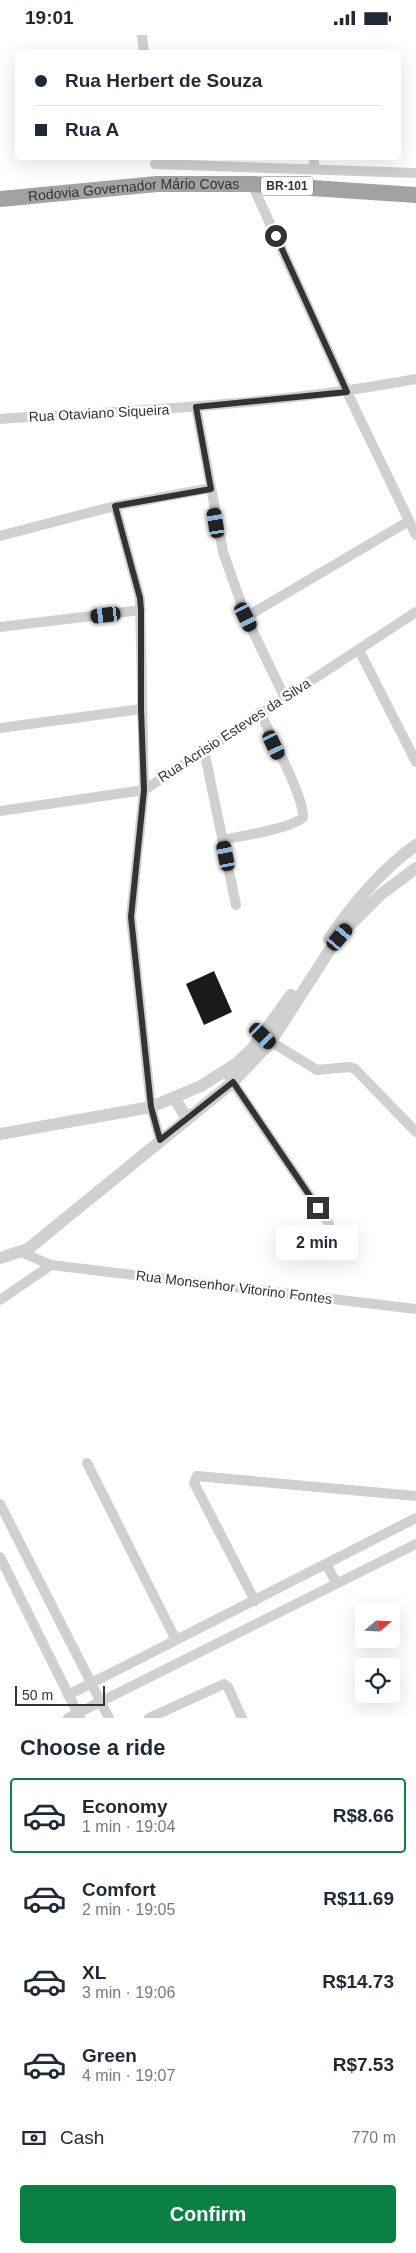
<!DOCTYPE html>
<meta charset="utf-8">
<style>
:root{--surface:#fff;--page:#f2f2f3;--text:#1f2937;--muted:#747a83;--line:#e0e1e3;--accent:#0b8043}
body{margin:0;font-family:Arial,sans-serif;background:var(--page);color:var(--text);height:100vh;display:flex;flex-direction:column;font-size:19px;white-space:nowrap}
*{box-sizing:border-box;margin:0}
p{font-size:16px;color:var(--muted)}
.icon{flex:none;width:28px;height:28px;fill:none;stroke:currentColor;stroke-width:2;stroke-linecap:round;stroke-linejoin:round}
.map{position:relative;height:1683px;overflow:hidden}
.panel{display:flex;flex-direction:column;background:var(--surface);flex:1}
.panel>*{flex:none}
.top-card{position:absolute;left:15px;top:15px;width:386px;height:110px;border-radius:5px;box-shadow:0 5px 20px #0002;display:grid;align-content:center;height:110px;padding:0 20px;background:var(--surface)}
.needle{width:32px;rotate:71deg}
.tools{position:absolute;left:355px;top:1568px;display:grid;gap:10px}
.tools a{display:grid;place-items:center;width:45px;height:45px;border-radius:5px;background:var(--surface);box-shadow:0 5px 20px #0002;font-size:25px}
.scale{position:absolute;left:15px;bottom:12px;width:90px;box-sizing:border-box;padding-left:5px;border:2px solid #333;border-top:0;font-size:14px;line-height:18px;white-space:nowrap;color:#333;-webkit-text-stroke:4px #fff;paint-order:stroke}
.end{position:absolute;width:22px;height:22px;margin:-11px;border:6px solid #333;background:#fff;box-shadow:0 0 0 2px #fff}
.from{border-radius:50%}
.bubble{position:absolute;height:35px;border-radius:5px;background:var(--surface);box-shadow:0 5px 20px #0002;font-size:16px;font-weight:700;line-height:35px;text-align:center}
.car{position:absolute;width:15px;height:30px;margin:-15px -8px;border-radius:6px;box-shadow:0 0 4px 1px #0007;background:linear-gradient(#222 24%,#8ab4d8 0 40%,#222 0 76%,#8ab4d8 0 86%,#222 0)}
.top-card b{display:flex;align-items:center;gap:18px;height:48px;font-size:19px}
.top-card b+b{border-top:1px solid var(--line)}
.top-card i{width:12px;height:12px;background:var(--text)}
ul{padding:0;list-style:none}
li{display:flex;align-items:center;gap:15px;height:75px;margin:0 10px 8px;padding:0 10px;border:2px solid transparent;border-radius:5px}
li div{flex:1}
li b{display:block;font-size:19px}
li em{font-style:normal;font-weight:700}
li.on{border-color:var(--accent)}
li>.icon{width:45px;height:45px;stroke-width:1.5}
h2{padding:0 20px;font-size:22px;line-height:60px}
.pay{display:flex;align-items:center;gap:12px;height:55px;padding:0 20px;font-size:19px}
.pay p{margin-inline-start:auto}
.button{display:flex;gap:10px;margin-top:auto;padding:10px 20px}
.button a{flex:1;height:58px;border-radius:5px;background:var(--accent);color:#fff;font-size:20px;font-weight:700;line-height:58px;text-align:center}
.status{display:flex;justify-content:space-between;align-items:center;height:35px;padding:0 25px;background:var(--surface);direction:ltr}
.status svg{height:14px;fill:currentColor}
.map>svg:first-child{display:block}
.building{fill:#1a1a1a}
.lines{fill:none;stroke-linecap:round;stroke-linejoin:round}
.minor{stroke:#d0d0d0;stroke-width:10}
.tertiary{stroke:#d0d0d0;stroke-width:12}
.trunk{stroke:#a2a2a2;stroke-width:16}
.route{stroke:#333;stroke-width:6}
.labels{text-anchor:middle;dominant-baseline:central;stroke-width:5;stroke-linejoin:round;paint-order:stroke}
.shield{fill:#fff;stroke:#707070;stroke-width:1}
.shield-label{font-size:12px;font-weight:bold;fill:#333}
.street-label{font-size:14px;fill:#333;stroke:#fff}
</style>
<div class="status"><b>19:01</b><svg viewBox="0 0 49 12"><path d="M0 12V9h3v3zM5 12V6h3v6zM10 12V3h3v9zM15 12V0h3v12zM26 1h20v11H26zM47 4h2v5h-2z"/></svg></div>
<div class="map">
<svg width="416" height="1683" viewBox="0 0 416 1683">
<rect width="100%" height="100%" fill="#fff"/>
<path class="building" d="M214 936 232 977 204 990 186 949Z"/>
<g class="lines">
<path class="minor" d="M142 0 144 18
M314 122V134
M155 129 416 138
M252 149 347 357 416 500
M196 372 223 517 246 582 284 661
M0 384C139 375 279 370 416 344
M0 501 115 471 211 453
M246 582 409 486
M0 592 141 575
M359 615 416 727
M0 693 141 674
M204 715 236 870
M0 776 144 755 140 563 115 471
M222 805C238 802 294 793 303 782 304 761 270 700 260 677
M265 1003 317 1035 349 1032 355 1034 416 1097
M225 1036 329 1189
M160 1105 151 1072 131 882 144 755 416 577
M21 1217 51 1230 416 1274
M0 1265 51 1230
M87 1428 176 1605
M0 1469 109 1683
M0 1522 80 1683
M327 1530 336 1548
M255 1566 194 1448 197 1441 416 1461
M68 1660 416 1483
M68 1683 416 1509
M149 1683 224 1649 228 1652 242 1683"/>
<path class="tertiary" d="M329 904C353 869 381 835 416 810
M174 1063 187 1083
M0 1099 151 1072 201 1051 237 1028 251 1015 291 960
M0 1223 28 1214 233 1047 270 1008 329 916 351 889 380 860 416 833"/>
<path class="trunk" id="s1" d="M0 164 157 149H252L416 160"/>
</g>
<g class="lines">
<path class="route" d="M276 201 347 357 196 372 211 454 115 471 140 563 141 575V674L144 755 131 882 151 1072 160 1105 233 1047 318 1173"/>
</g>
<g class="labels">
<rect class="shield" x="261" y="141.5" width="52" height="19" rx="4"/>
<g class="shield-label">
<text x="287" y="151">BR-101</text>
</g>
<g class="street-label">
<text stroke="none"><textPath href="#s1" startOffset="134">Rodovia Governador Mário Covas</textPath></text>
<text transform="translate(99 378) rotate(-3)">Rua Otaviano Siqueira</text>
<text transform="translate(234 695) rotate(-33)">Rua Acrisio Esteves da Silva</text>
<text transform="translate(234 1252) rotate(7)">Rua Monsenhor Vitorino Fontes</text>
</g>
</g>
</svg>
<div class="tools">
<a><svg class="needle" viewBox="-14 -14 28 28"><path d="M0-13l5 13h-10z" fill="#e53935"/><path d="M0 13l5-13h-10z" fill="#747a83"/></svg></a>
<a><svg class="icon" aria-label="locate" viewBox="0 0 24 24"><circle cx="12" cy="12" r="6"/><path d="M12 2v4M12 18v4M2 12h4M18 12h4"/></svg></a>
</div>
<div class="scale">50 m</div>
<i class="end from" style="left:276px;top:201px"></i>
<i class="end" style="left:318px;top:1173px"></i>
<div class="bubble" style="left:276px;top:1190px;width:82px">2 min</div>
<i class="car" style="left:216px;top:488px;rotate:351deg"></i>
<i class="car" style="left:106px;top:580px;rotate:263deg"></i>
<i class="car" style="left:246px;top:582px;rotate:154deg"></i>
<i class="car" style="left:274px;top:710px;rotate:155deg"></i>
<i class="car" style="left:226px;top:821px;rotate:349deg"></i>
<i class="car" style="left:340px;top:902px;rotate:40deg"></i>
<i class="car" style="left:263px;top:1001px;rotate:134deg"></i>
<div class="top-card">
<b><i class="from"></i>Rua Herbert de Souza</b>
<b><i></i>Rua A</b>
</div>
</div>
<section class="panel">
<h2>Choose a ride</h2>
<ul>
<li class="on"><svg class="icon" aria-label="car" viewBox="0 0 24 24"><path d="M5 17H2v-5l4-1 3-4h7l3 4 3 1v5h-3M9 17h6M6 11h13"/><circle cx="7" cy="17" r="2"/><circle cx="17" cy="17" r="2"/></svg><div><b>Economy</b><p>1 min · 19:04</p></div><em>R$8.66</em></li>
<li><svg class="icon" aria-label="car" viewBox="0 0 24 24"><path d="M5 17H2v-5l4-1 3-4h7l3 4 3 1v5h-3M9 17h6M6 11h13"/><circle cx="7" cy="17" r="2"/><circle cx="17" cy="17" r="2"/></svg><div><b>Comfort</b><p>2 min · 19:05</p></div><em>R$11.69</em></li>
<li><svg class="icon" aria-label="car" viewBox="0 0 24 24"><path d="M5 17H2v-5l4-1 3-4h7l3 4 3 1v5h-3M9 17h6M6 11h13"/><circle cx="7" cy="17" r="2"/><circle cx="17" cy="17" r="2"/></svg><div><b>XL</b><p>3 min · 19:06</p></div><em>R$14.73</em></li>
<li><svg class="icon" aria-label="car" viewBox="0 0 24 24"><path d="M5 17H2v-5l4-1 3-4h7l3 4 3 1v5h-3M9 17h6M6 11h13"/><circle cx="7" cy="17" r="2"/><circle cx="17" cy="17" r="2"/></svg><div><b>Green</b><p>4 min · 19:07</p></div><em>R$7.53</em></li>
</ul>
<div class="pay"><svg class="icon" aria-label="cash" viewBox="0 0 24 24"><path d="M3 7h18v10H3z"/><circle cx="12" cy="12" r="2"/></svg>Cash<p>770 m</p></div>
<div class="button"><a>Confirm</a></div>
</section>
